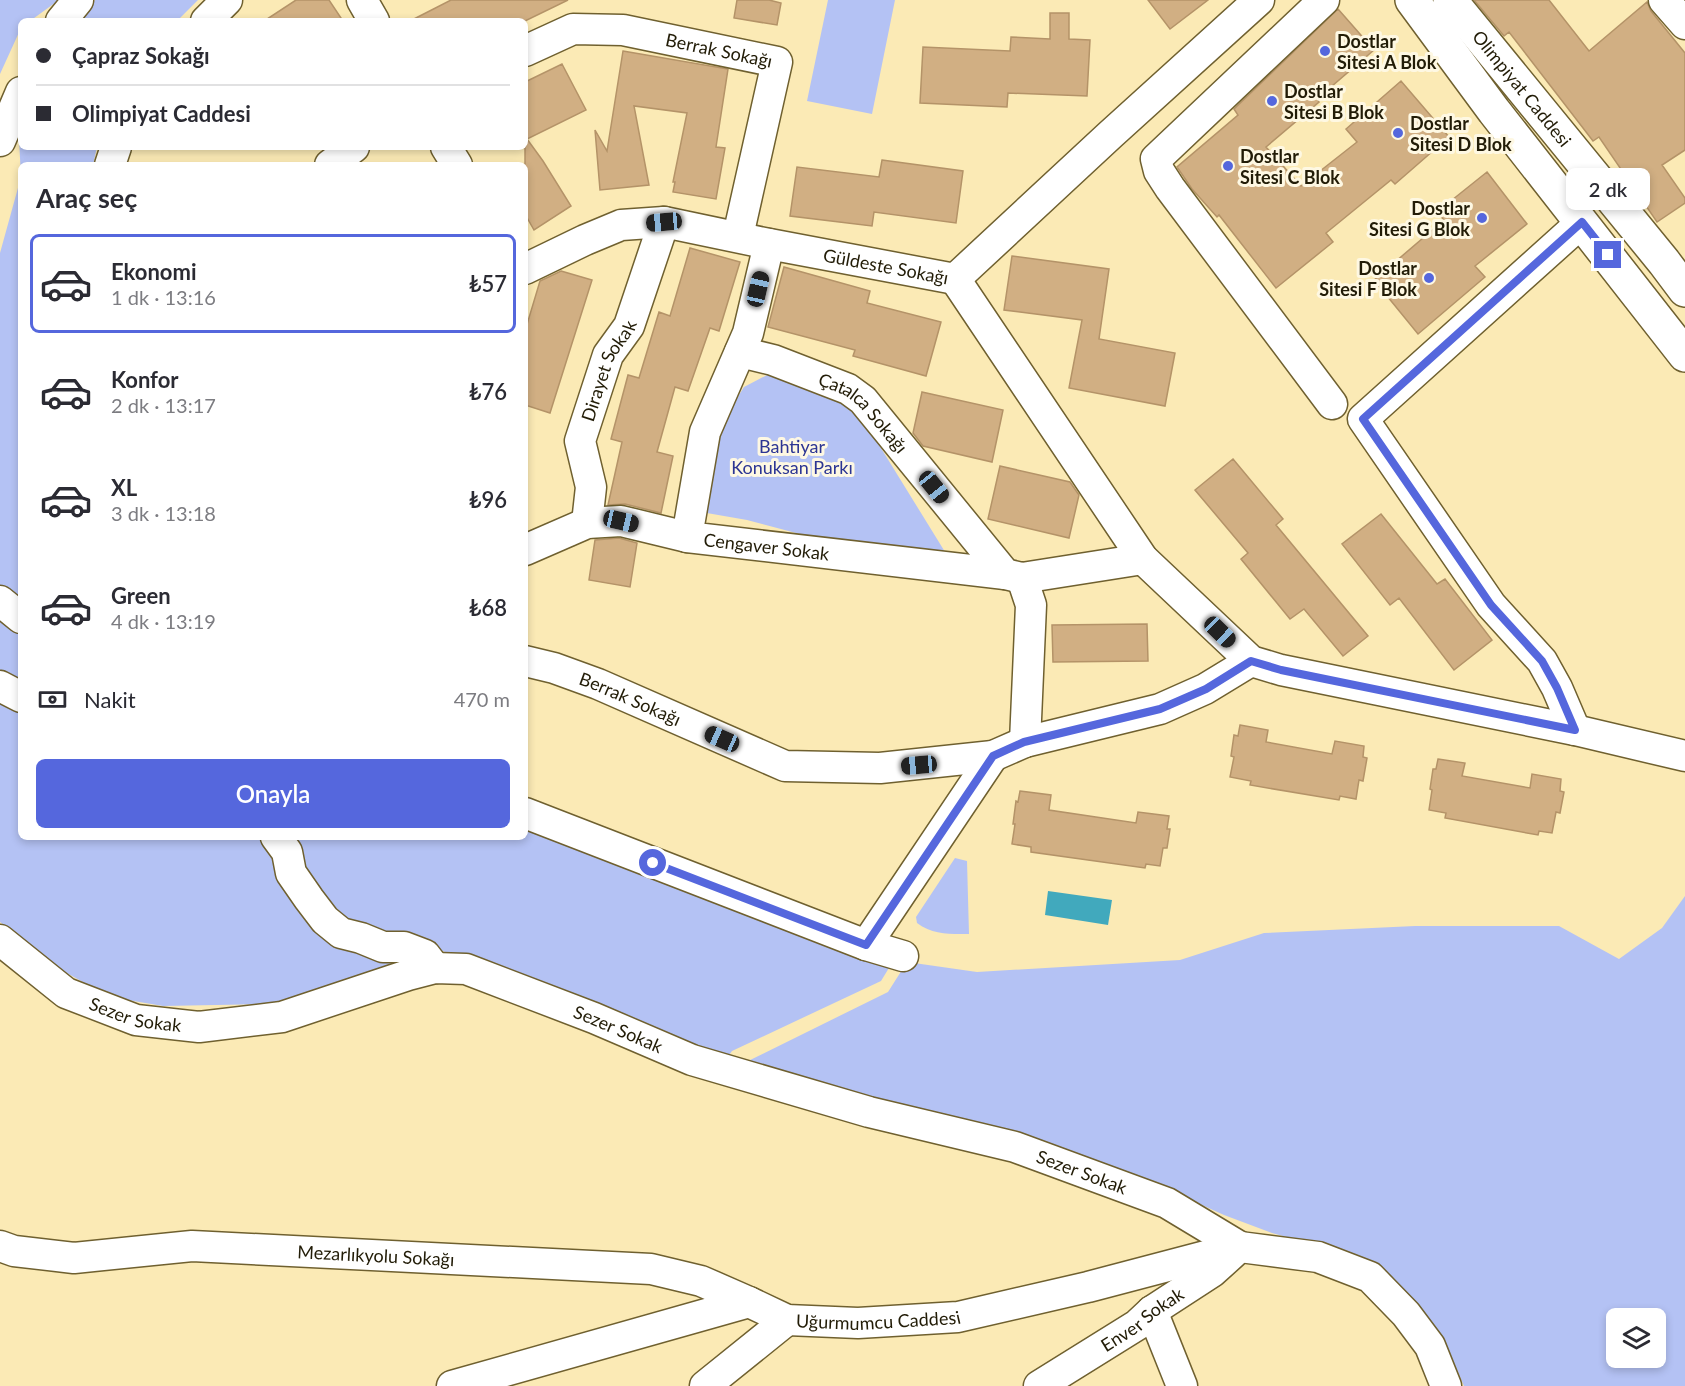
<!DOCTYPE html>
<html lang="tr">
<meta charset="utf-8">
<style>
:root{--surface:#fff;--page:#f7f7f7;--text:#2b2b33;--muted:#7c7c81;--line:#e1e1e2;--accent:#5567dd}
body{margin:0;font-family:Lato,sans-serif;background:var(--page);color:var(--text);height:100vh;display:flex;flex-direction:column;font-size:22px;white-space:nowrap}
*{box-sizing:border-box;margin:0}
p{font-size:20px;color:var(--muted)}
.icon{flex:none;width:33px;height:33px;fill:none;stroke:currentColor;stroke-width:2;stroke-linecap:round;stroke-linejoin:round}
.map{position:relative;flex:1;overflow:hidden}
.drawer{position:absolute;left:18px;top:162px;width:510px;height:678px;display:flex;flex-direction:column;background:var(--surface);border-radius:9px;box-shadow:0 3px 9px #0003}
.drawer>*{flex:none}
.guide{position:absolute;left:18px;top:18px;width:510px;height:132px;border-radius:9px;box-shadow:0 3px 9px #0003;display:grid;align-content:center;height:132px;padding:0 18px;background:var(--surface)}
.buttons{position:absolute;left:1606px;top:1308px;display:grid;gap:12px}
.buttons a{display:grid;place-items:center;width:60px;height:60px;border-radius:9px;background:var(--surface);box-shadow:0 3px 9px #0003;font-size:30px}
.end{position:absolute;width:27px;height:27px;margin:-14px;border:8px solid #5567dd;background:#fff;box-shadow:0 0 0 3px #fff}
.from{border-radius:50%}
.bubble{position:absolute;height:42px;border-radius:9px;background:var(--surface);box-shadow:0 3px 9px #0003;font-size:20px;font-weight:600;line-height:42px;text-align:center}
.car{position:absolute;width:18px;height:36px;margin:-18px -9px;border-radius:8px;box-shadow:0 0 4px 2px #0007;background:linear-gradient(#222 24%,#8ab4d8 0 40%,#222 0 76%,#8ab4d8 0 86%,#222 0)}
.guide b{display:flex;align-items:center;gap:21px;height:57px;font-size:22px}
.guide b+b{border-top:2px solid var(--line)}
.guide i{width:15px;height:15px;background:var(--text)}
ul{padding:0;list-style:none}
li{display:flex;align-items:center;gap:18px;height:99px;margin:0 12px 9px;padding:0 6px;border:3px solid transparent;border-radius:9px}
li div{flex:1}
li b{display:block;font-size:22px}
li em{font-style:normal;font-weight:600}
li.on{border-color:var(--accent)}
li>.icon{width:54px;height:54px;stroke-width:1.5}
h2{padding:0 18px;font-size:27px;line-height:72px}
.pay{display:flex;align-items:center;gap:15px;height:66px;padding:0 18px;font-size:22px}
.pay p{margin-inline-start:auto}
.action{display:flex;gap:12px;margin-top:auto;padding:12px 18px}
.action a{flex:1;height:69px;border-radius:9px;background:var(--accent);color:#fff;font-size:24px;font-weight:600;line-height:69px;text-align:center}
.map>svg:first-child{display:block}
.green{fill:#b4c2f4;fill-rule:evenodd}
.water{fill:#41a9bd}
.building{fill:#d1af83;stroke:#b49368;stroke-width:1.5}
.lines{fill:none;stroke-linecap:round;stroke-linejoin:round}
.minor-casing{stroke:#6f602f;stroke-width:33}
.major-casing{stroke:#6f602f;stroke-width:36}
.minor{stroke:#fff;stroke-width:30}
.major{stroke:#fff;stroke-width:33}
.route{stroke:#5567dd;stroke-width:8}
.poi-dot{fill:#5567dd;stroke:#fef8e3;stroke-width:2}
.labels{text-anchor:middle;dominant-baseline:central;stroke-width:6;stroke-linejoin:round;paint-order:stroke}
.poi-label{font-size:18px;font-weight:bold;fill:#221c07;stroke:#fef8e3;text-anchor:start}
.street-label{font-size:18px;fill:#221c07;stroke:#fef8e3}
.park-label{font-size:18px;fill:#2c3593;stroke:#fef8e3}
</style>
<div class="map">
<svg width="1685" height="1386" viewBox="0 0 1685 1386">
<rect width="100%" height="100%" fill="#fbeab5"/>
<path class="green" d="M0 0H59L30 21H21V28L0 74Z
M95 0H198L177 21H80Z
M828 0H895L872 114 807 101Z
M21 134V147H97L93 165H21V605L0 588V253L21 177 19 139Z
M769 374 855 406 950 560 815 538 747 520 701 512 722 422 744 387Z
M0 617 21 635V685L0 674Z
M0 698 21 709V837H265L329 936 418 960 335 987 268 1004 163 1006 110 997 54 966 0 922Z
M525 823 895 958 881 981 732 1051 727 1058 484 960 445 952 410 938 346 925 299 871 285 837H525Z
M955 858 967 861 969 934C949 934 933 935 917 923L916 917Z
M1685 896V1386H1464L1445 1342 1421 1308 1396 1283 1333 1250 1272 1233 1224 1215 1171 1191 752 1067 744 1063 888 992 907 962 977 972 1180 960 1264 933 1415 926H1559L1619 959 1662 928ZM1617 1318H1656V1358H1617Z"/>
<path class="water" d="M1048 891 1112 900 1108 925 1045 915Z"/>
<path class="building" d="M296 0H329L343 21H264Z
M451 0H568L525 21H410Z
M737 0H769L781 3 777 25 734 18Z
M1148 0H1208L1170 29Z
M1474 0H1549L1589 51 1647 2 1651 11 1685 53V150L1662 165 1685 198V203L1657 222 1599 137 1593 141 1509 32 1504 36Z
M1338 9 1374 50 1317 99 1319 102 1266 147 1301 186 1357 142 1346 129 1401 81 1449 137 1395 184 1391 180 1326 233 1333 242 1276 288 1219 215 1217 217 1192 189 1177 167 1238 115 1234 109Z
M1050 13H1069V39L1090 40 1087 96 1008 93 1007 107 920 103 923 47 1010 51 1011 37 1050 39Z
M623 51 728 69 716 147 725 148 716 199 673 192 675 182H673L687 113 634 106 649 185 600 190 595 130 607 151Z
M562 64 586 110 527 139 543 161 571 206 534 230 525 214V82Z
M882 160 963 171 956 223 874 212 872 226 790 216 797 167 879 177Z
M1487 172 1527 224 1475 266 1485 277 1418 334 1374 280 1444 220 1437 212Z
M690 248 740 262 719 331 710 328 688 391 675 387 657 452 673 456 661 513 625 504 608 505 622 442 611 439 628 375 639 378 659 312 670 316Z
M1012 256 1109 269 1099 339 1175 353 1165 406 1069 388 1082 320 1004 310Z
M784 267 870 291 867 303 941 322 926 376 853 356 855 350 768 327Z
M561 271 592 280 550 413 525 405V331L540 281Z
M922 392 1003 410 992 462 923 446 913 433Z
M1233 459 1283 519 1276 525 1368 636 1343 656 1304 609 1290 619 1241 559 1248 553 1195 490Z
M1000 466 1070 482 1079 495 1069 538 988 519Z
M1381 514 1437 584 1445 579 1492 640 1454 670 1399 598 1390 605 1342 544Z
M619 538 637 543 630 587 589 580 595 540Z
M1147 624 1148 661 1053 662 1052 625Z
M1240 725 1268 730 1266 742 1332 754 1335 741 1364 746 1363 757 1367 758 1363 781 1359 780 1356 799 1340 796 1339 800 1250 785 1251 781 1230 777 1234 757 1231 756 1234 735 1238 736Z
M1438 759 1465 763 1462 776 1530 788 1532 774 1561 779 1560 791 1564 792 1560 813 1556 812 1552 833 1539 831 1538 835 1445 818 1446 813 1429 810 1432 790 1430 789 1433 769H1436Z
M1020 791 1051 795 1049 810 1136 823 1138 812 1169 816 1167 829H1170L1167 848H1163L1160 866 1146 864 1145 868 1031 852V847L1012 844 1015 824H1013L1016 801 1018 802Z"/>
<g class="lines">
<g class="minor-casing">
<g id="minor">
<path d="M362 0 374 21"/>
<path d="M1324 0 1156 159 1159 171 1170 188 1332 404"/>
<path d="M1664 0 1685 24"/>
<path d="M61 21 78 0"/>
<path d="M206 21 227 0"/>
<path id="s1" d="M525 51 573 29 623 30 777 62 738 236"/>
<path d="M0 141 21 92"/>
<path d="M446 147 457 165"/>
<path d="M110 165 116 147"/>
<path d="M330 165 354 147"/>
<path id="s2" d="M769 244 748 333 705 432 687 537 1005 574"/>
<path id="s3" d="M525 269 585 240 621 225 664 222 769 244 955 279 1110 135 1259 0"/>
<path d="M955 279 1143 559 1251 661 1281 670 1575 730 1685 756"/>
<path id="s4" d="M740 352 773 360 848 389 863 400 1005 574 1022 578 1143 559"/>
<path id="s5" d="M587 523 591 487 580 441 608 355 629 326 664 222"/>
<path d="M525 550 587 523 621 521 687 537"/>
<path d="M1022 578 1031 605 1025 742"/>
<path d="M0 601 21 618"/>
<path id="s6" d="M525 661 554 668 598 684 785 766 880 768 993 756 1025 742 1160 709 1205 689 1251 661"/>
<path d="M0 686 21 697"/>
<path d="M1575 730 1557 688 1542 661 1491 605 1363 419 1582 222"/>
<path d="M525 813 866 945 903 956"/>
<path d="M276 837 287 852 291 873 309 899 325 920 341 933 361 938 383 947H404L425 955 435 968"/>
<path id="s7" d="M0 940 66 993 136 1020 199 1027 282 1017 408 975 435 968 466 969 594 1018 692 1060 869 1112 1015 1147 1167 1203 1240 1247"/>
<path d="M866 945 993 756"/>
<path id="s8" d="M0 1246 14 1251 74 1258 192 1246 651 1269 701 1281 749 1302"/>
<path d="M1152 1311 1182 1386"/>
<path id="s9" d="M452 1386 749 1302 787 1320 858 1323 958 1317 1088 1287 1240 1247 1318 1257 1370 1277 1406 1314 1430 1346 1446 1386"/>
<path d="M705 1386 787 1320"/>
<path id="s10" d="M1039 1386 1137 1325 1152 1311 1212 1272 1233 1253"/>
</g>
</g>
<g class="major-casing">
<g id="major">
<path d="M1412 0 1494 111 1685 355"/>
<path id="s11" d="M1450 0 1664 262 1685 290"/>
</g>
</g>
<use href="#minor" class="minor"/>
<use href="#major" class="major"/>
</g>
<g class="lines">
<path class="route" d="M653 863 866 945 993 756 1024 742 1160 709 1206 689 1251 661 1281 670 1575 730 1557 688 1542 661 1491 605 1363 419 1582 222 1608 255"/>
</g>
<g class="poi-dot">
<circle cx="1325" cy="51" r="6"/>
<circle cx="1272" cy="101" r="6"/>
<circle cx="1398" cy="133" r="6"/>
<circle cx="1228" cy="166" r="6"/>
<circle cx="1482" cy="218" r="6"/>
<circle cx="1429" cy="278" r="6"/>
</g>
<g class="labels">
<g class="poi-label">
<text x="1337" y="41">Dostlar<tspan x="1337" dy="21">Sitesi A Blok</tspan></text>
<text x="1284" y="91">Dostlar<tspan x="1284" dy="21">Sitesi B Blok</tspan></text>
<text x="1410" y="123">Dostlar<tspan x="1410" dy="21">Sitesi D Blok</tspan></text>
<text x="1240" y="156">Dostlar<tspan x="1240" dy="21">Sitesi C Blok</tspan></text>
<text x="1470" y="208" text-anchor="end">Dostlar<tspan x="1470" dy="21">Sitesi G Blok</tspan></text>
<text x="1417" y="268" text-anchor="end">Dostlar<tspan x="1417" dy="21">Sitesi F Blok</tspan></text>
</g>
<g class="street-label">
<text stroke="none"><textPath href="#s1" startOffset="201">Berrak Sokağı</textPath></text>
<text stroke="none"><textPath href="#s11" startOffset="114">Olimpiyat Caddesi</textPath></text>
<text stroke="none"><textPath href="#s3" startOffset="375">Güldeste Sokağı</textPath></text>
<text stroke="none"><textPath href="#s5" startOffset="160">Dirayet Sokak</textPath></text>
<text stroke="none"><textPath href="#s4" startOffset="141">Çatalca Sokağı</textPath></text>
<text stroke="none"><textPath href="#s2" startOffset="386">Cengaver Sokak</textPath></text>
<text stroke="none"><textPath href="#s6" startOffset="112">Berrak Sokağı</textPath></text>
<text stroke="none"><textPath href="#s7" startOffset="158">Sezer Sokak</textPath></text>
<text stroke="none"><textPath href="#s7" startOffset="662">Sezer Sokak</textPath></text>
<text stroke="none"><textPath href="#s7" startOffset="1148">Sezer Sokak</textPath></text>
<text stroke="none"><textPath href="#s8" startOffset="378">Mezarlıkyolu Sokağı</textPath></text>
<text stroke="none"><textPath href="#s9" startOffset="442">Uğurmumcu Caddesi</textPath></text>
<text stroke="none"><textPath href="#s10" startOffset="123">Enver Sokak</textPath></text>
</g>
<g class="park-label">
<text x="792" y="446">Bahtiyar<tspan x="792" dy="21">Konuksan Parkı</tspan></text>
</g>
</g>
</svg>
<div class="buttons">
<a><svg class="icon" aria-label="layers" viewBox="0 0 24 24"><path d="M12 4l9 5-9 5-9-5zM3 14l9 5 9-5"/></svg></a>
</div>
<i class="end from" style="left:653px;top:863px"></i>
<i class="end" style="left:1608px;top:255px"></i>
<div class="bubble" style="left:1566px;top:168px;width:84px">2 dk</div>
<i class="car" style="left:664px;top:222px;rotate:265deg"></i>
<i class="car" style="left:758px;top:289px;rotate:13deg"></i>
<i class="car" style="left:934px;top:487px;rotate:141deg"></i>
<i class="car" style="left:621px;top:521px;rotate:103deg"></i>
<i class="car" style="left:1220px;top:632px;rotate:134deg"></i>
<i class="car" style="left:722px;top:739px;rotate:294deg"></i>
<i class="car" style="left:919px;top:765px;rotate:265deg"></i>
<div class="guide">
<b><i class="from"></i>Çapraz Sokağı</b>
<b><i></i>Olimpiyat Caddesi</b>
</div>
<section class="drawer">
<h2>Araç seç</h2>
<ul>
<li class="on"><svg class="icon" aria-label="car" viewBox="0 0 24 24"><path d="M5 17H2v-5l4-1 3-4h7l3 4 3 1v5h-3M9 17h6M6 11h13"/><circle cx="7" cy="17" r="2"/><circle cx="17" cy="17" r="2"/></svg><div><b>Ekonomi</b><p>1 dk · 13:16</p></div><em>₺57</em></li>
<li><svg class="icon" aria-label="car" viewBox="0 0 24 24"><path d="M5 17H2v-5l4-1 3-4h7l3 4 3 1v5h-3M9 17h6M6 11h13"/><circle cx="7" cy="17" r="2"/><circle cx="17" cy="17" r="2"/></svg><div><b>Konfor</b><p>2 dk · 13:17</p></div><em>₺76</em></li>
<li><svg class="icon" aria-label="car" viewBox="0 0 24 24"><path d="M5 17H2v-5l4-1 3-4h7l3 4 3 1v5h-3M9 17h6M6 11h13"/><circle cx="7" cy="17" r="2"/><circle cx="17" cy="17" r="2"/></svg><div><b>XL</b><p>3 dk · 13:18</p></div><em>₺96</em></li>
<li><svg class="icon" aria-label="car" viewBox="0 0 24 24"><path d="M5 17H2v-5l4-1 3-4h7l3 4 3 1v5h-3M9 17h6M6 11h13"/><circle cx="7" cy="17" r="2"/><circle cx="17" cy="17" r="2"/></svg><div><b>Green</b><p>4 dk · 13:19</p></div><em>₺68</em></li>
</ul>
<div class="pay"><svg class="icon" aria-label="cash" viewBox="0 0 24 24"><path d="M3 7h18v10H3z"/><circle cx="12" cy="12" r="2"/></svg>Nakit<p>470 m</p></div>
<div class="action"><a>Onayla</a></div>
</section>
</div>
